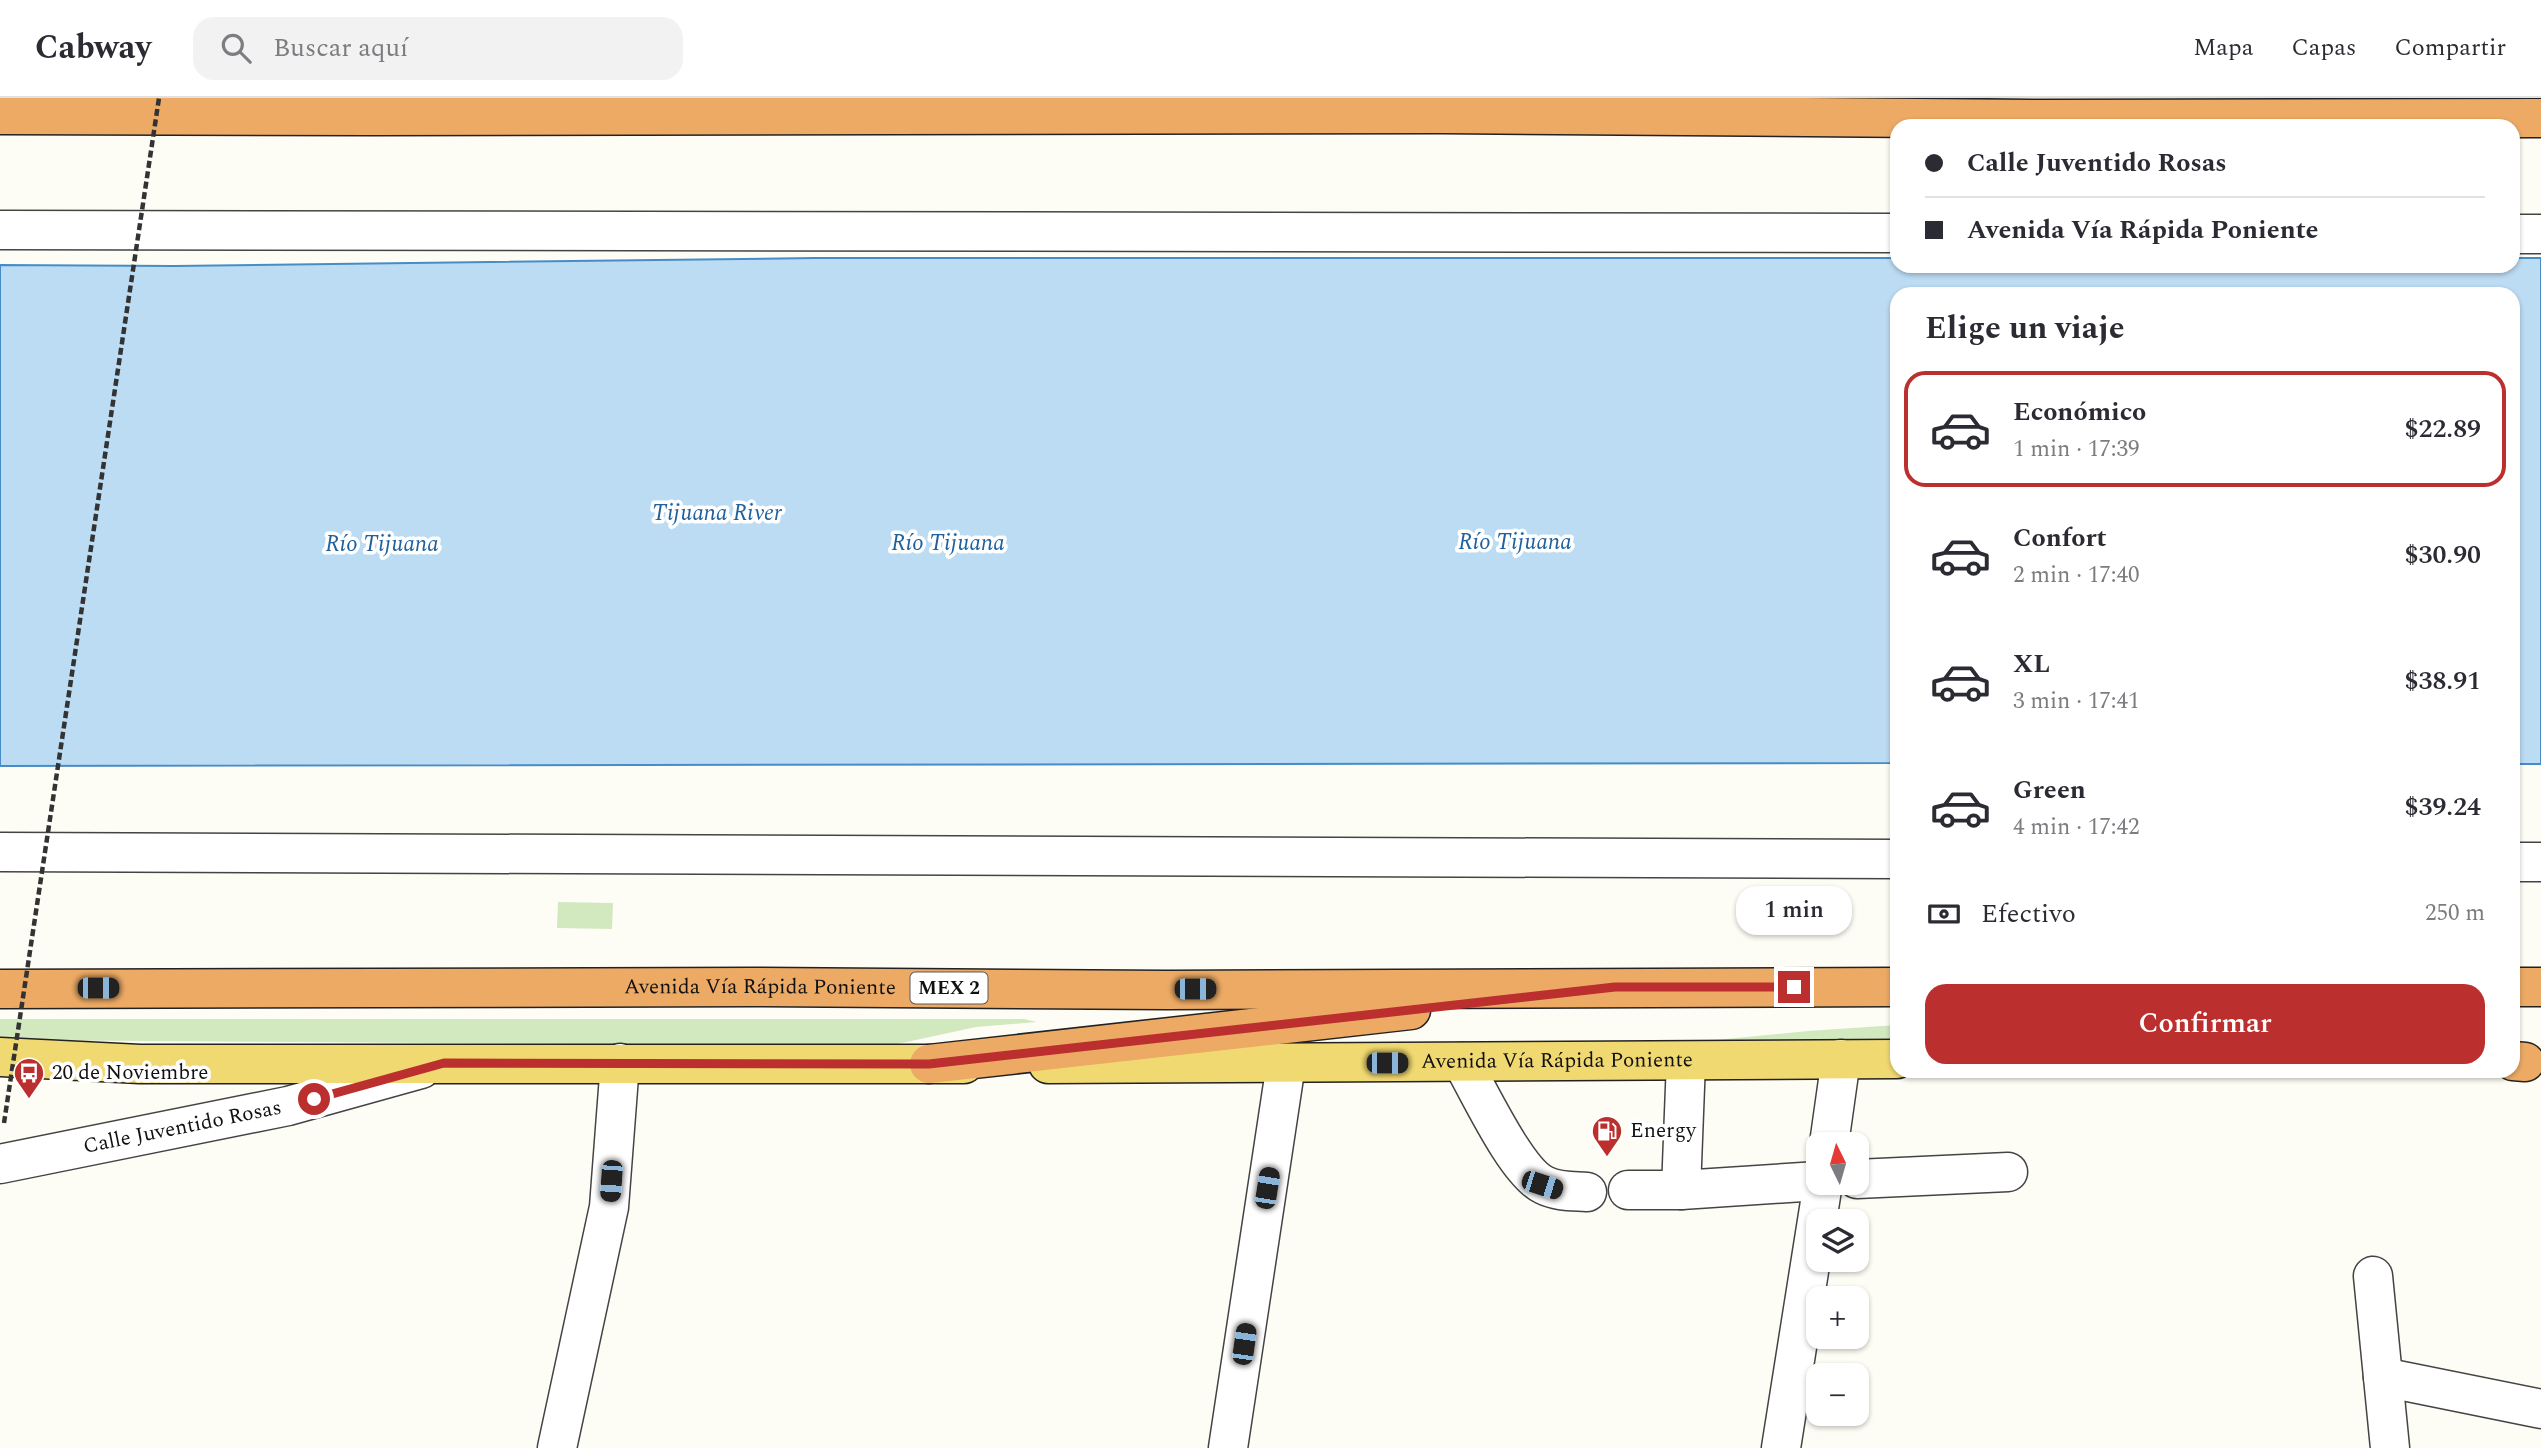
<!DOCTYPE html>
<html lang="es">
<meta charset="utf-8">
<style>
:root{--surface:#fff;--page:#f2f2f3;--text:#2b2b33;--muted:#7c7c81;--line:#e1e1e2;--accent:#bb2f2f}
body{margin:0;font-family:Spectral,serif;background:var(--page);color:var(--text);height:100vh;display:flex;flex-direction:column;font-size:26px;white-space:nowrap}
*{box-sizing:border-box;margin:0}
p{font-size:23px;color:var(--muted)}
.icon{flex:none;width:38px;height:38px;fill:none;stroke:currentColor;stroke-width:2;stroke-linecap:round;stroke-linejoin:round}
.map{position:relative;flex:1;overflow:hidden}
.panel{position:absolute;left:1890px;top:189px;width:630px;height:791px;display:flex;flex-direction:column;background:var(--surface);border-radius:21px;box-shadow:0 2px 5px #0004}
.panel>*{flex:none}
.banner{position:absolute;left:1890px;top:21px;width:630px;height:154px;border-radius:21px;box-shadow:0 2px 5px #0004;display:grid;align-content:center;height:154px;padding:0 35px;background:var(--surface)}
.needle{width:46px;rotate:355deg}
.buttons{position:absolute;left:1806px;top:1034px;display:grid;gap:14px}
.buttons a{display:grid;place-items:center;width:63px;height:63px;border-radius:14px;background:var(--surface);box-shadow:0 2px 5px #0004;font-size:35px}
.end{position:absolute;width:32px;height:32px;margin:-16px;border:9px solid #bb2f2f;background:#fff;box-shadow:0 0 0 4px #fff}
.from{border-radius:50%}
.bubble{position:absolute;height:49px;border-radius:21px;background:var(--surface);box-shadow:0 2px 5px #0004;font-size:23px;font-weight:600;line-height:49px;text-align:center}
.car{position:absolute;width:21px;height:42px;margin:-21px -10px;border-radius:9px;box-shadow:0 0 5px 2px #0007;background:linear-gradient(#222 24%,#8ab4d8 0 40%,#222 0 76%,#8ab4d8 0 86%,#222 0)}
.banner b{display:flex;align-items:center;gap:24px;height:66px;font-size:26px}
.banner b+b{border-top:2px solid var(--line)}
.banner i{width:18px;height:18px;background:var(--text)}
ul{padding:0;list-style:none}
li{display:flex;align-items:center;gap:21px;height:116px;margin:0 14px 10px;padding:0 21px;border:4px solid transparent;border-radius:21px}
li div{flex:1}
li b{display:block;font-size:26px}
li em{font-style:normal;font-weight:600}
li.current{border-color:var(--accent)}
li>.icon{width:63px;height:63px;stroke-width:1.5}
h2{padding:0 35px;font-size:32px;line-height:84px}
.pay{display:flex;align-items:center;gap:18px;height:77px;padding:0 35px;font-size:26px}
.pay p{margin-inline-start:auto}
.action{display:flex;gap:14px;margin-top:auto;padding:14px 35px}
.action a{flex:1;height:80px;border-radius:21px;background:var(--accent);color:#fff;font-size:28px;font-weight:600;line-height:80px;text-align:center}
header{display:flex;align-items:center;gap:42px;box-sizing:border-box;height:98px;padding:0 35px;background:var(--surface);border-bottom:2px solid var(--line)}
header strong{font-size:33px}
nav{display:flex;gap:38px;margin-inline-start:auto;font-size:24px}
.search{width:490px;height:63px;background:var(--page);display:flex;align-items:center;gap:18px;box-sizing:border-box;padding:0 24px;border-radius:21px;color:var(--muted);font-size:26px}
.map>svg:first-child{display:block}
.green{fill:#d2e8bf}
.water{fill:#bcdcf3;stroke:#468dc7;stroke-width:2}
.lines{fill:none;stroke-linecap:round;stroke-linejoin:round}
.minor-casing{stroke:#444;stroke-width:41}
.major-casing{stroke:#222;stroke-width:41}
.highway-casing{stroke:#222;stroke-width:41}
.minor{stroke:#fff;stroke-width:38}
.major{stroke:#f1d972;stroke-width:38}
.highway{stroke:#ecaa65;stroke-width:38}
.path-bridge{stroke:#333;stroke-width:4.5;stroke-dasharray:7 3.5;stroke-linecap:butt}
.route{stroke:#bb2f2f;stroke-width:9}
.labels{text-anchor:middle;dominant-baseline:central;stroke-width:7;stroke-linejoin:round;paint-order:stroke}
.shield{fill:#fff;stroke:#585858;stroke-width:2}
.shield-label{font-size:19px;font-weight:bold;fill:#111}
.street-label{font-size:21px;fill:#111;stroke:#fff}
.poi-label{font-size:21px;fill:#111;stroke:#fff;text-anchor:start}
.water-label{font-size:23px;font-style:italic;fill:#1f609d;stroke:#fff}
</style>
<header>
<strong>Cabway</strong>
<div class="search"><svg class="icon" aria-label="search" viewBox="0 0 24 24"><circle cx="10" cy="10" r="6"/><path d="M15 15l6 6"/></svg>Buscar aquí</div>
<nav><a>Mapa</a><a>Capas</a><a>Compartir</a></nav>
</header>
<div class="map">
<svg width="2541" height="1350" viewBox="0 0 2541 1350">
<rect width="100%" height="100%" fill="#fefdf5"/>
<path class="green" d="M558 804 613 805 612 831 557 830Z
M0 921H1024L1037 924 976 929 888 948 0 942Z
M1897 927V947L1685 945 1808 933Z"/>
<path class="water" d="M815 160H1897V168H2513V160H2541V666H2513V196H1897V665L0 668V167L174 168Z"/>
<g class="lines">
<g class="minor-casing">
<g id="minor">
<path d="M0 132 1897 135"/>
<path d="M2513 136H2541"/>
<path d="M0 754 1897 761"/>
<path d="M2513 764H2541"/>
<path d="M1686 963 1681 1092 1818 1083"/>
<path d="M1462 964C1479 993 1516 1074 1544 1087 1558 1094 1573 1093 1587 1094"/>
<path d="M1829 1046 1841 961"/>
<path id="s1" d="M0 1066 288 1008 421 971"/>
<path d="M1857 1081 2008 1074"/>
<path d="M1628 1092H1681"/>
<path d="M2373 1178 2390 1350"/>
<path d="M2383 1279 2541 1311"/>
<path d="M557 1350 609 1109 620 965"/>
<path d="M1228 1350 1286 966"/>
<path d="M1781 1350 1823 1085"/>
</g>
</g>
<g class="major-casing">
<g id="major">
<path d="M0 959 140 966H964"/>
<path id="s2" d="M1048 966 1897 961"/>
</g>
</g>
<g class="highway-casing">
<g id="highway">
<path d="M0 17 372 18 1442 16 2047 21 2541 20"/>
<path d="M2513 889H2541"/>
<path id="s3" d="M0 891 756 889 1167 892 1897 889"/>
<path d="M2513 963 2525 964"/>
<path d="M929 966 1411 912"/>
</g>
</g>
<use href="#minor" class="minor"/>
<use href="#major" class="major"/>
<use href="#highway" class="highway"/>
<path class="path-bridge" d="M4 1025 159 0"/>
</g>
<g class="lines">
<path class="route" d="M314 1001 444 965 929 966 1615 889H1794"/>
</g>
<defs>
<g id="bus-pin" transform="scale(1.575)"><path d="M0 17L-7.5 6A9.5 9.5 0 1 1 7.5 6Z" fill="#bb2f2f" stroke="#fff"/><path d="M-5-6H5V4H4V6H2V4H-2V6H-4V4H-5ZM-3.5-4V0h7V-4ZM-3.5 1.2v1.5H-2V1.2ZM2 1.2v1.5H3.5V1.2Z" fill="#fff"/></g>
<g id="fuel-pin" transform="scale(1.575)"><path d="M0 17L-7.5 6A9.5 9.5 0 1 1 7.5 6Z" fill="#bb2f2f" stroke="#fff"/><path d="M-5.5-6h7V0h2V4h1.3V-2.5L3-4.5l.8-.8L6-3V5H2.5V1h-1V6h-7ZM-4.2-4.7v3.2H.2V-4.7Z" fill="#fff"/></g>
</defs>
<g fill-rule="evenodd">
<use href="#bus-pin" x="29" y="975"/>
<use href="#fuel-pin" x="1607" y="1033"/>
</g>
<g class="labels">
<rect class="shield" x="910.5" y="874.5" width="77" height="31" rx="5"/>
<g class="shield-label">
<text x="949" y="890">MEX 2</text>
</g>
<g class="street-label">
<text stroke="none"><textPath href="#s3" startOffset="760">Avenida Vía Rápida Poniente</textPath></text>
<text stroke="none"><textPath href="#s2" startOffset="509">Avenida Vía Rápida Poniente</textPath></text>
<text stroke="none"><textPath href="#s1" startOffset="186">Calle Juventido Rosas</textPath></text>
</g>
<g class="poi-label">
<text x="52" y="975">20 de Noviembre</text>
<text x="1630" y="1033">Energy</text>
</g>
<g class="water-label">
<text x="717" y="415">Tijuana River</text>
<text x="1515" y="444">Río Tijuana</text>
<text x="948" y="445">Río Tijuana</text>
<text x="382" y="446">Río Tijuana</text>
</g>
</g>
</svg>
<div class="buttons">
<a><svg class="needle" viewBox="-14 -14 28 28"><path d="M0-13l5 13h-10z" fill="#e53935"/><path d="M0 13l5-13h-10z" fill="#7c7c81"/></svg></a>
<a><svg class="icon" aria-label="layers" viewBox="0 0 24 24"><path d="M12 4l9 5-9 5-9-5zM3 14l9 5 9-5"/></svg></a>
<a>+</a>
<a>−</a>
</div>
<i class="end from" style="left:314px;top:1001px"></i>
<i class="end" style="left:1794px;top:889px"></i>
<div class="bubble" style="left:1736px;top:788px;width:116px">1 min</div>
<i class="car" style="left:98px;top:890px;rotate:90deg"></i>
<i class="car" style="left:1195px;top:891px;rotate:90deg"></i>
<i class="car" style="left:1387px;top:965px;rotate:90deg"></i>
<i class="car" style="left:611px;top:1083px;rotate:184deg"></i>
<i class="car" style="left:1542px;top:1087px;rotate:108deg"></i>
<i class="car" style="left:1267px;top:1090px;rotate:9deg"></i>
<i class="car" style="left:1244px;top:1246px;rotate:8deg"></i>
<div class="banner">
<b><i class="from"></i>Calle Juventido Rosas</b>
<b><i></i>Avenida Vía Rápida Poniente</b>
</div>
<section class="panel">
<h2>Elige un viaje</h2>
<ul>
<li class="current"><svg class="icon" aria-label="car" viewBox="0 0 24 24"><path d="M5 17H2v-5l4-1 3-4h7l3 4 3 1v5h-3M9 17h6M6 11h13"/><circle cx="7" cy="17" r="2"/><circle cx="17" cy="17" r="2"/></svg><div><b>Económico</b><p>1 min · 17:39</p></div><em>$22.89</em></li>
<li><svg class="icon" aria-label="car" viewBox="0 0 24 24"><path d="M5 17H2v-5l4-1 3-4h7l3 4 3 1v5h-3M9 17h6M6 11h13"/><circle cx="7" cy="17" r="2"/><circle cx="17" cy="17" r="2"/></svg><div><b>Confort</b><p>2 min · 17:40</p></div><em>$30.90</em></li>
<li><svg class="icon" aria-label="car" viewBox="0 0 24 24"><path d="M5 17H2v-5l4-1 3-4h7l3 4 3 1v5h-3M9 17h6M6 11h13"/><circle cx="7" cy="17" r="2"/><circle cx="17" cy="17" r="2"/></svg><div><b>XL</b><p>3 min · 17:41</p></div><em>$38.91</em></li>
<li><svg class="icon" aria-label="car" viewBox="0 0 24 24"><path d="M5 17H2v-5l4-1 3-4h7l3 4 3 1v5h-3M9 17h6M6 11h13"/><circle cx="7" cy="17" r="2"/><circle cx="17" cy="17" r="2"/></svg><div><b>Green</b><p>4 min · 17:42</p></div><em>$39.24</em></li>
</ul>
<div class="pay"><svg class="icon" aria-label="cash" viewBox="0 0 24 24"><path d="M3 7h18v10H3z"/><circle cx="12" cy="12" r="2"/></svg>Efectivo<p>250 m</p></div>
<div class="action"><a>Confirmar</a></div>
</section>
</div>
